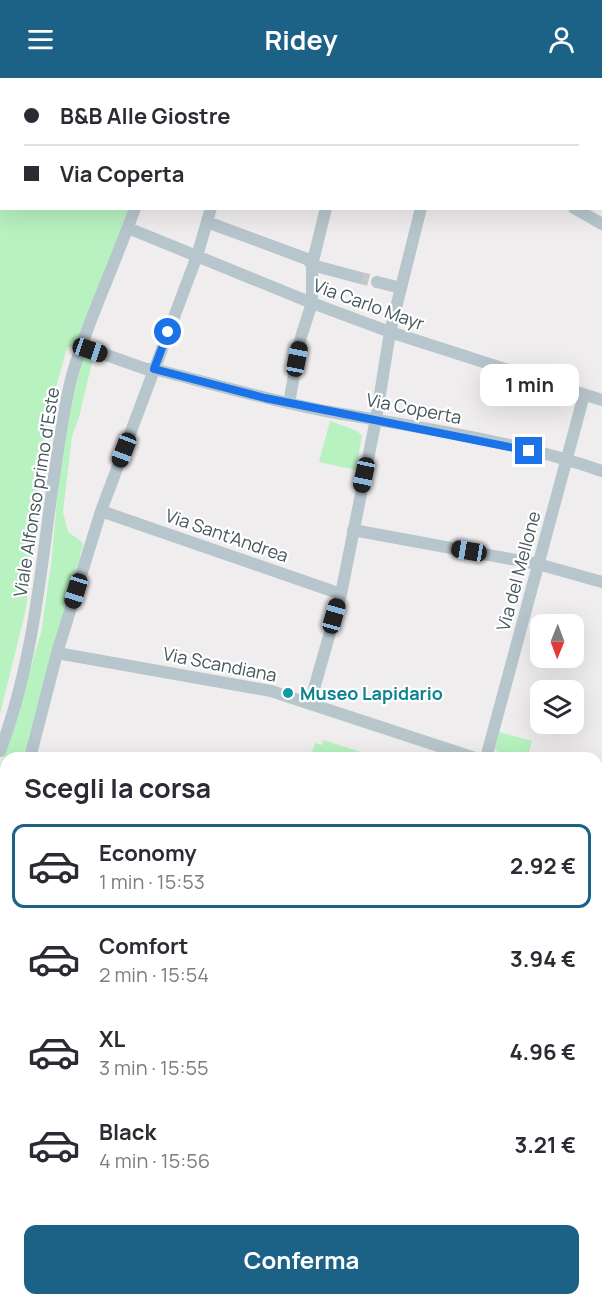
<!DOCTYPE html>
<html lang="it">
<meta charset="utf-8">
<style>
:root{--surface:#fff;--page:#f7f7f7;--text:#2b2b33;--muted:#7c7c81;--line:#e1e1e2;--accent:#1c6186}
body{margin:0;font-family:Manrope,sans-serif;background:var(--page);color:var(--text);height:100vh;display:flex;flex-direction:column;font-size:22px;white-space:nowrap}
*{box-sizing:border-box;margin:0}
p{font-size:20px;color:var(--muted)}
.icon{flex:none;width:33px;height:33px;fill:none;stroke:currentColor;stroke-width:2;stroke-linecap:round;stroke-linejoin:round}
.map{position:relative;flex:1;overflow:hidden}
.drawer{position:absolute;left:0px;top:674px;width:603px;height:554px;display:flex;flex-direction:column;background:var(--surface);border-radius:18px 18px 0 0;box-shadow:0 6px 24px #0002}
.drawer>*{flex:none}
.guide{position:absolute;left:0px;top:0px;width:603px;height:132px;box-shadow:0 6px 24px #0002;display:grid;align-content:center;height:132px;padding:0 24px;background:var(--surface)}
.needle{width:39px;rotate:181deg}
.fabs{position:absolute;left:530px;top:536px;display:grid;gap:12px}
.fabs a{display:grid;place-items:center;width:54px;height:54px;border-radius:12px;background:var(--surface);box-shadow:0 6px 24px #0002;font-size:30px}
.end{position:absolute;width:27px;height:27px;margin:-14px;border:8px solid #1a73e8;background:#fff;box-shadow:0 0 0 3px #fff}
.from{border-radius:50%}
.bubble{position:absolute;height:42px;border-radius:12px;background:var(--surface);box-shadow:0 6px 24px #0002;font-size:20px;font-weight:700;line-height:42px;text-align:center}
.car{position:absolute;width:18px;height:36px;margin:-18px -9px;border-radius:8px;box-shadow:0 0 4px 2px #0007;background:linear-gradient(#222 24%,#8ab4d8 0 40%,#222 0 76%,#8ab4d8 0 86%,#222 0)}
.guide b{display:flex;align-items:center;gap:21px;height:57px;font-size:22px}
.guide b+b{border-top:2px solid var(--line)}
.guide i{width:15px;height:15px;background:var(--text)}
ul{padding:0;list-style:none}
li{display:flex;align-items:center;gap:18px;height:84px;margin:0 12px 9px;padding:0 12px;border:3px solid transparent;border-radius:12px}
li div{flex:1}
li b{display:block;font-size:22px}
li em{font-style:normal;font-weight:700}
li.current{border-color:var(--accent)}
li>.icon{width:54px;height:54px;stroke-width:1.5}
h2{padding:0 24px;font-size:27px;line-height:72px}
.button{display:flex;gap:12px;margin-top:auto;padding:12px 24px}
.button a{flex:1;height:69px;border-radius:12px;background:var(--accent);color:#fff;font-size:24px;font-weight:700;line-height:69px;text-align:center}
header{display:flex;justify-content:space-between;align-items:center;height:78px;padding:0 24px;background:var(--accent);color:#fff;font-size:27px;font-weight:700}
.map>svg:first-child{display:block}
.green{fill:#b7f2c0}
.lines{fill:none;stroke-linecap:round;stroke-linejoin:round}
.minor-tunnel{stroke:#c5c7ca;stroke-width:12;stroke-dasharray:12 6;stroke-linecap:butt}
.service{stroke:#b7c6cc;stroke-width:6}
.minor{stroke:#b7c6cc;stroke-width:12}
.tertiary{stroke:#b7c6cc;stroke-width:15}
.route{stroke:#1a73e8;stroke-width:8}
.culture-dot{fill:#0f9aa8;stroke:#fff;stroke-width:2}
.labels{text-anchor:middle;dominant-baseline:central;stroke-width:4.5;stroke-linejoin:round;paint-order:stroke}
.street-label{font-size:18px;fill:#44565c;stroke:#fff}
.culture-label{font-size:18px;font-weight:bold;fill:#0d838f;stroke:#fff;text-anchor:start}
</style>
<header><svg class="icon" aria-label="menu" viewBox="0 0 24 24"><path d="M4 6h16M4 12h16M4 18h16"/></svg>Ridey<svg class="icon" aria-label="person" viewBox="0 0 24 24"><circle cx="12" cy="8" r="4"/><path d="M4 21q1-7 8-7t8 7"/></svg></header>
<div class="map">
<svg width="602" height="1226" viewBox="0 0 602 1226">
<rect width="100%" height="100%" fill="#f0edee"/>
<path class="green" d="M0 0H176L2 2V130L128 131 78 267 67 270 48 338 39 395 31 496 25 535 0 636Z
M83 272 94 276 79 339 72 358 63 434 68 454 81 463 83 467 27 679 6 680V713L0 710V687L8 667 41 555 51 487 61 379Z
M330 343 355 352 362 357 356 392 319 384Z
M499 654 532 663 528 678 531 679C518 680 504 683 495 671Z
M323 662 377 679H306L313 672 315 665 322 667Z
M597 947 602 949V1006L597 1002Z"/>
<g class="lines">
<path class="minor-tunnel" d="M357 199 377 204"/>
<path class="service" d="M0 1211 6 1202
M59 1221 70 1226
M238 1221 246 1226"/>
<path class="minor" d="M334 0 336 2
M556 0 559 2
M182 2 183 0
M260 2 261 0
M602 21V22
M574 130 602 146
M207 144 307 181 312 187 357 199
M128 150 312 225 390 254 602 322
M377 204 401 210
M81 268 146 291H154C213 306 271 323 331 334 422 350 515 363 602 393
M289 325 301 259 312 225V187L326 130
M101 433 341 516
M353 452 538 486 602 504
M57 575 271 613 475 680
M310 625 341 516 376 341 390 254 421 130
M0 673C44 557 43 431 69 310 74 285 84 261 93 237 107 201 122 166 135 130
M30 680 57 575 101 433 197 178 211 130
M486 680 584 317
M0 719 6 721
M597 719 602 721
M597 768 602 757
M597 1042 602 1046"/>
<path class="tertiary" d="M0 957 6 961
M391 1221 398 1226"/>
</g>
<g class="lines">
<path class="route" d="M168 254 154 291 265 320 529 373"/>
</g>
<circle class="culture-dot" cx="288" cy="615" r="6"/>
<g class="labels">
<g class="street-label">
<text transform="translate(369 226) rotate(20)">Via Carlo Mayr</text>
<text transform="translate(414 330) rotate(11)">Via Coperta</text>
<text transform="translate(36 414) rotate(-81)">Viale Alfonso primo d'Este</text>
<text transform="translate(227 457) rotate(19)">Via Sant'Andrea</text>
<text transform="translate(518 493) rotate(-75)">Via del Mellone</text>
<text transform="translate(220 586) rotate(11)">Via Scandiana</text>
</g>
<g class="culture-label">
<text x="300" y="615">Museo Lapidario</text>
</g>
</g>
</svg>
<div class="fabs">
<a><svg class="needle" viewBox="-14 -14 28 28"><path d="M0-13l5 13h-10z" fill="#e53935"/><path d="M0 13l5-13h-10z" fill="#7c7c81"/></svg></a>
<a><svg class="icon" aria-label="layers" viewBox="0 0 24 24"><path d="M12 4l9 5-9 5-9-5zM3 14l9 5 9-5"/></svg></a>
</div>
<i class="end from" style="left:168px;top:254px"></i>
<i class="end" style="left:529px;top:373px"></i>
<div class="bubble" style="left:480px;top:286px;width:99px">1 min</div>
<i class="car" style="left:90px;top:272px;rotate:109deg"></i>
<i class="car" style="left:297px;top:281px;rotate:11deg"></i>
<i class="car" style="left:124px;top:372px;rotate:201deg"></i>
<i class="car" style="left:364px;top:397px;rotate:192deg"></i>
<i class="car" style="left:469px;top:473px;rotate:280deg"></i>
<i class="car" style="left:76px;top:513px;rotate:197deg"></i>
<i class="car" style="left:334px;top:538px;rotate:16deg"></i>
<div class="guide">
<b><i class="from"></i>B&amp;B Alle Giostre</b>
<b><i></i>Via Coperta</b>
</div>
<section class="drawer">
<h2>Scegli la corsa</h2>
<ul>
<li class="current"><svg class="icon" aria-label="car" viewBox="0 0 24 24"><path d="M5 17H2v-5l4-1 3-4h7l3 4 3 1v5h-3M9 17h6M6 11h13"/><circle cx="7" cy="17" r="2"/><circle cx="17" cy="17" r="2"/></svg><div><b>Economy</b><p>1 min · 15:53</p></div><em>2.92 €</em></li>
<li><svg class="icon" aria-label="car" viewBox="0 0 24 24"><path d="M5 17H2v-5l4-1 3-4h7l3 4 3 1v5h-3M9 17h6M6 11h13"/><circle cx="7" cy="17" r="2"/><circle cx="17" cy="17" r="2"/></svg><div><b>Comfort</b><p>2 min · 15:54</p></div><em>3.94 €</em></li>
<li><svg class="icon" aria-label="car" viewBox="0 0 24 24"><path d="M5 17H2v-5l4-1 3-4h7l3 4 3 1v5h-3M9 17h6M6 11h13"/><circle cx="7" cy="17" r="2"/><circle cx="17" cy="17" r="2"/></svg><div><b>XL</b><p>3 min · 15:55</p></div><em>4.96 €</em></li>
<li><svg class="icon" aria-label="car" viewBox="0 0 24 24"><path d="M5 17H2v-5l4-1 3-4h7l3 4 3 1v5h-3M9 17h6M6 11h13"/><circle cx="7" cy="17" r="2"/><circle cx="17" cy="17" r="2"/></svg><div><b>Black</b><p>4 min · 15:56</p></div><em>3.21 €</em></li>
</ul>
<div class="button"><a>Conferma</a></div>
</section>
</div>
